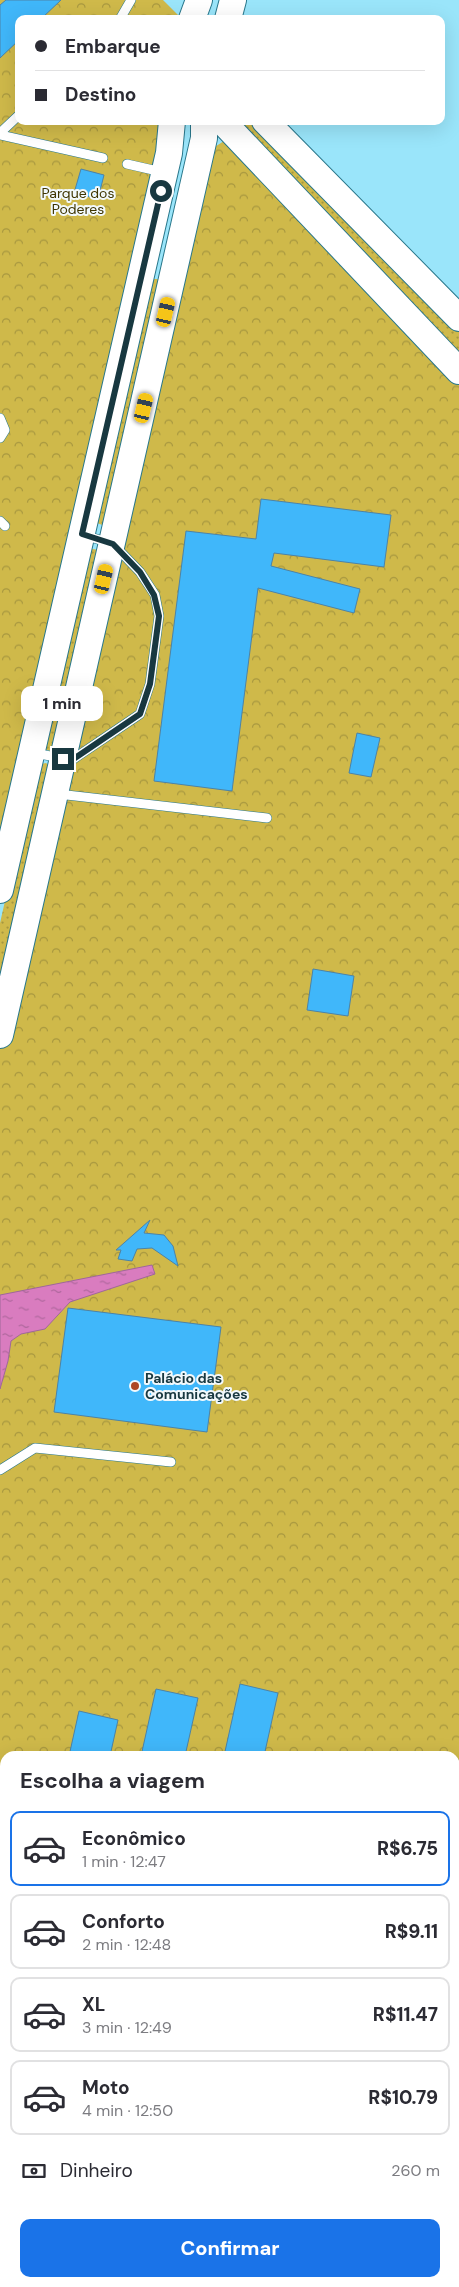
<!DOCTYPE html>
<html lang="pt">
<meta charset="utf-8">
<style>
:root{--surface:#fff;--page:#f2f2f3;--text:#2b2b33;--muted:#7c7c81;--line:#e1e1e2;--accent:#1a73e8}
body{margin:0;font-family:"DM Sans",sans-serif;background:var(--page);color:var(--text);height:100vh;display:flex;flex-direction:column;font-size:19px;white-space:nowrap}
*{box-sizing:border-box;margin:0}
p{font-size:16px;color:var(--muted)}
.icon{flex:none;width:28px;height:28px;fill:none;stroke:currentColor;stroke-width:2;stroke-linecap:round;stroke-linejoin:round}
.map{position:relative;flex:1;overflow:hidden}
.drawer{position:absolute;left:0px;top:1751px;width:460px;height:536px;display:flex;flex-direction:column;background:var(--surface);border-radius:15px 15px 0 0;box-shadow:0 5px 20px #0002}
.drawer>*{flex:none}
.top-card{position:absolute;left:15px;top:15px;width:430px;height:110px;border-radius:10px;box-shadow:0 5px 20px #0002;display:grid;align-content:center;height:110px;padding:0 20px;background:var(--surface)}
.end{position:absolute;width:22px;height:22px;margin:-11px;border:6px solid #183840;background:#fff;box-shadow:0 0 0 2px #fff}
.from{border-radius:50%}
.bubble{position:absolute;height:35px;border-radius:10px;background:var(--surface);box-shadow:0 5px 20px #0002;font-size:16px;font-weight:800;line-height:35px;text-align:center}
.car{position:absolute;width:15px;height:30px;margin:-15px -8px;border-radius:6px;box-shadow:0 0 4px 1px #0007;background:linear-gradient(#f5c518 24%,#345 0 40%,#f5c518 0 76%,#345 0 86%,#f5c518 0)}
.top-card b{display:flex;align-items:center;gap:18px;height:48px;font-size:19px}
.top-card b+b{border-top:1px solid var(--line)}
.top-card i{width:12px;height:12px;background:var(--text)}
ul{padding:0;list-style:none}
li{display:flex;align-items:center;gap:15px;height:75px;margin:0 10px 8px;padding:0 10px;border:2px solid var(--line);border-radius:10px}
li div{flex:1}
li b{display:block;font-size:19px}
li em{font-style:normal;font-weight:800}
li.on{border-color:var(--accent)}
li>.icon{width:45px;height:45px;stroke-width:1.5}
h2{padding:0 20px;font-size:22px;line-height:60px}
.pay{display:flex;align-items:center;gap:12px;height:55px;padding:0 20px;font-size:19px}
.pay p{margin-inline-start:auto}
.primary-button{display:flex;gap:10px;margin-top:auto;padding:10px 20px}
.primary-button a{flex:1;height:58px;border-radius:10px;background:var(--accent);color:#fff;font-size:20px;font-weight:800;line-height:58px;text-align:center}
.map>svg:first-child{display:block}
.grass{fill:url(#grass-dots)}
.forest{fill:url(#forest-firs)}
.park{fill:url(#park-crowns)}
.water{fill:url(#water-ripples);stroke:#9f6899}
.building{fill:#40b7fa;stroke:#4c83a7}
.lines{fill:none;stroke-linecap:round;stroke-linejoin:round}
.service-casing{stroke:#29778b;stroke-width:10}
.secondary-casing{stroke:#29778b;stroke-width:28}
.service{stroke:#fff;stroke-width:9}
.secondary{stroke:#fff;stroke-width:26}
.route{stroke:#183840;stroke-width:6}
.poi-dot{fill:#ae4624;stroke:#f2f9fc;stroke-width:2}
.labels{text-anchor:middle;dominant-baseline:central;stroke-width:4;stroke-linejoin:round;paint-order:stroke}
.park-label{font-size:14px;fill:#3f3500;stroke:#f2f9fc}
.poi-label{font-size:14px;font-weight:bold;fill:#183840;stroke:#f2f9fc;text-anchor:start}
</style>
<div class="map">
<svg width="459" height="2287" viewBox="0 0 459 2287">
<defs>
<pattern id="grass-dots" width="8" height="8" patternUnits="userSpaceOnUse" patternTransform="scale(1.25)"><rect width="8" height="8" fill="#cfb94a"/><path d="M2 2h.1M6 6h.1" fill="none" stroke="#a7973f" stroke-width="1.8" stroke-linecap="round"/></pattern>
<pattern id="forest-firs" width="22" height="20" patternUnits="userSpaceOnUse" patternTransform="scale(1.25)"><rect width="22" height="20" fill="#b39b07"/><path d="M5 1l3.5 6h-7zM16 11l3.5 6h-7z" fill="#917f09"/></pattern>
<pattern id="park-crowns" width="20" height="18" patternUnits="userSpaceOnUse" patternTransform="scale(1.25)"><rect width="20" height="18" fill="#cfb94a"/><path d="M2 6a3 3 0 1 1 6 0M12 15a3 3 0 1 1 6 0" fill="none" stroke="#a7973f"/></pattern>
<pattern id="water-ripples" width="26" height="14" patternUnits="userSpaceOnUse" patternTransform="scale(1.25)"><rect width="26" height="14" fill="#d97cbf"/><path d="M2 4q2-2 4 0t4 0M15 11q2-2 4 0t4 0" fill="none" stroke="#af679d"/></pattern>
</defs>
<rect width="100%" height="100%" fill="#9ae5fa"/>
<path class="grass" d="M235 121H258L459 325V356Z
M147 279H157L165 283 105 526 97 523Z
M92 549 100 550 55 752 42 749Z
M46 763 54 769 0 1008V923L36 765Z"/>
<path class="forest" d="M459 2006V2287H328L330 2282H455V2011Z"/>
<path class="park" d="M0 0H163L182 19H19V121H172L0 890Z
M224 141 459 371V1895L455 1900V1756H5V2282L258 2283V2287H0V1035L210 150Z"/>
<path class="water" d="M152 1265 155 1274 70 1302 45 1329 21 1334 11 1341 8 1361 0 1389V1295Z"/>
<path class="building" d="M6 0H61L41 19H19V40L0 58V5Z
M81 169 104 175 98 199 74 193Z
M261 499 391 515 384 567 274 553 271 566 360 589 354 613 258 588 232 791 154 781 186 531 256 539Z
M357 733 380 738 371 777 349 773Z
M313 969 354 976 348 1016 307 1010Z
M150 1220 144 1233 164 1235 173 1246 178 1266 152 1248 137 1249 132 1261 118 1259 121 1250H116Z
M68 1308 221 1327 207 1432 54 1412Z
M240 1684 278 1693 264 1756H224Z
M156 1689 198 1698 185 1756H141Z
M79 1711 118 1720 110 1756H69Z"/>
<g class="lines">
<g class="service-casing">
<path id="service" d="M120 19 131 0
M0 133 19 115
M0 135 103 158
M127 164 162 172
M0 418 5 430 0 438
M0 521 5 526
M34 753 72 760 140 714 150 684 159 616 155 595 140 572 113 544 84 535
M58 794 267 818
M0 1470 35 1448 171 1462"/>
</g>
<g class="secondary-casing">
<path id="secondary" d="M192 19 199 0
M228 19 233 0
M222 121 459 371
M265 121 459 318
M0 890 169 153 172 121
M0 1035 204 138V121
M455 1900 459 1895
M455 1969 459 1963
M258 2287V2282
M310 2287 311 2282"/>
</g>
<use href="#service" class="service"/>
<use href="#secondary" class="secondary"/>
</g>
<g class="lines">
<path class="route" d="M63 759 72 760 140 714 150 684 159 616 154 595 140 572 113 544 82 534 161 191"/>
</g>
<circle class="poi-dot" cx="135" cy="1386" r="5"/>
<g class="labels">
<g class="park-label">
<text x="78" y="193">Parque dos<tspan x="78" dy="16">Poderes</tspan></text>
</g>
<g class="poi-label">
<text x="145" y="1378">Palácio das<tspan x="145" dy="16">Comunicações</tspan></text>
</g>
</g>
</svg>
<i class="end from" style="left:161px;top:191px"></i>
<i class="end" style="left:63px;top:759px"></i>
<div class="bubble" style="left:21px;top:686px;width:82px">1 min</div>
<i class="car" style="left:166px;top:312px;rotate:13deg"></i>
<i class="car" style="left:144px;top:408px;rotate:13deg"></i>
<i class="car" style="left:104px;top:579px;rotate:13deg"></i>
<div class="top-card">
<b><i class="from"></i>Embarque</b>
<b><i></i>Destino</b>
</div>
<section class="drawer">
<h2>Escolha a viagem</h2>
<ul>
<li class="on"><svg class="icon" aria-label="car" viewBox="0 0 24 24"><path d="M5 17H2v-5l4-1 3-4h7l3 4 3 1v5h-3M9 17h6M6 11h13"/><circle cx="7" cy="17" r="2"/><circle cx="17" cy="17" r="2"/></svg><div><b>Econômico</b><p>1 min · 12:47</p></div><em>R$6.75</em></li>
<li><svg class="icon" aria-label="car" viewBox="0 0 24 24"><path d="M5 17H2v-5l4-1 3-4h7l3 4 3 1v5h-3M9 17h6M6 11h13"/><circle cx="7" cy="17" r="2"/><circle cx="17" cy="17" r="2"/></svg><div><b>Conforto</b><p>2 min · 12:48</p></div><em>R$9.11</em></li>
<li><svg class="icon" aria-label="car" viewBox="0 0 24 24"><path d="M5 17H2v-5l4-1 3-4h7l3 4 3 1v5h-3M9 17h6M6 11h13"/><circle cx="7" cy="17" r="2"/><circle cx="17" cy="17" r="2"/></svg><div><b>XL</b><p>3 min · 12:49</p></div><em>R$11.47</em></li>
<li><svg class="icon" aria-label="car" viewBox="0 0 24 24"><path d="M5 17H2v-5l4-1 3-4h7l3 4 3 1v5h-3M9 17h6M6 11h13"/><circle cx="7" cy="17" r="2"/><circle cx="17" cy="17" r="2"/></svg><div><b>Moto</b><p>4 min · 12:50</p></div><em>R$10.79</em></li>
</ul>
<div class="pay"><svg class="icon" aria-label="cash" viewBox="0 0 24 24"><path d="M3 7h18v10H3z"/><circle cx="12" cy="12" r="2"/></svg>Dinheiro<p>260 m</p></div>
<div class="primary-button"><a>Confirmar</a></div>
</section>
</div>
